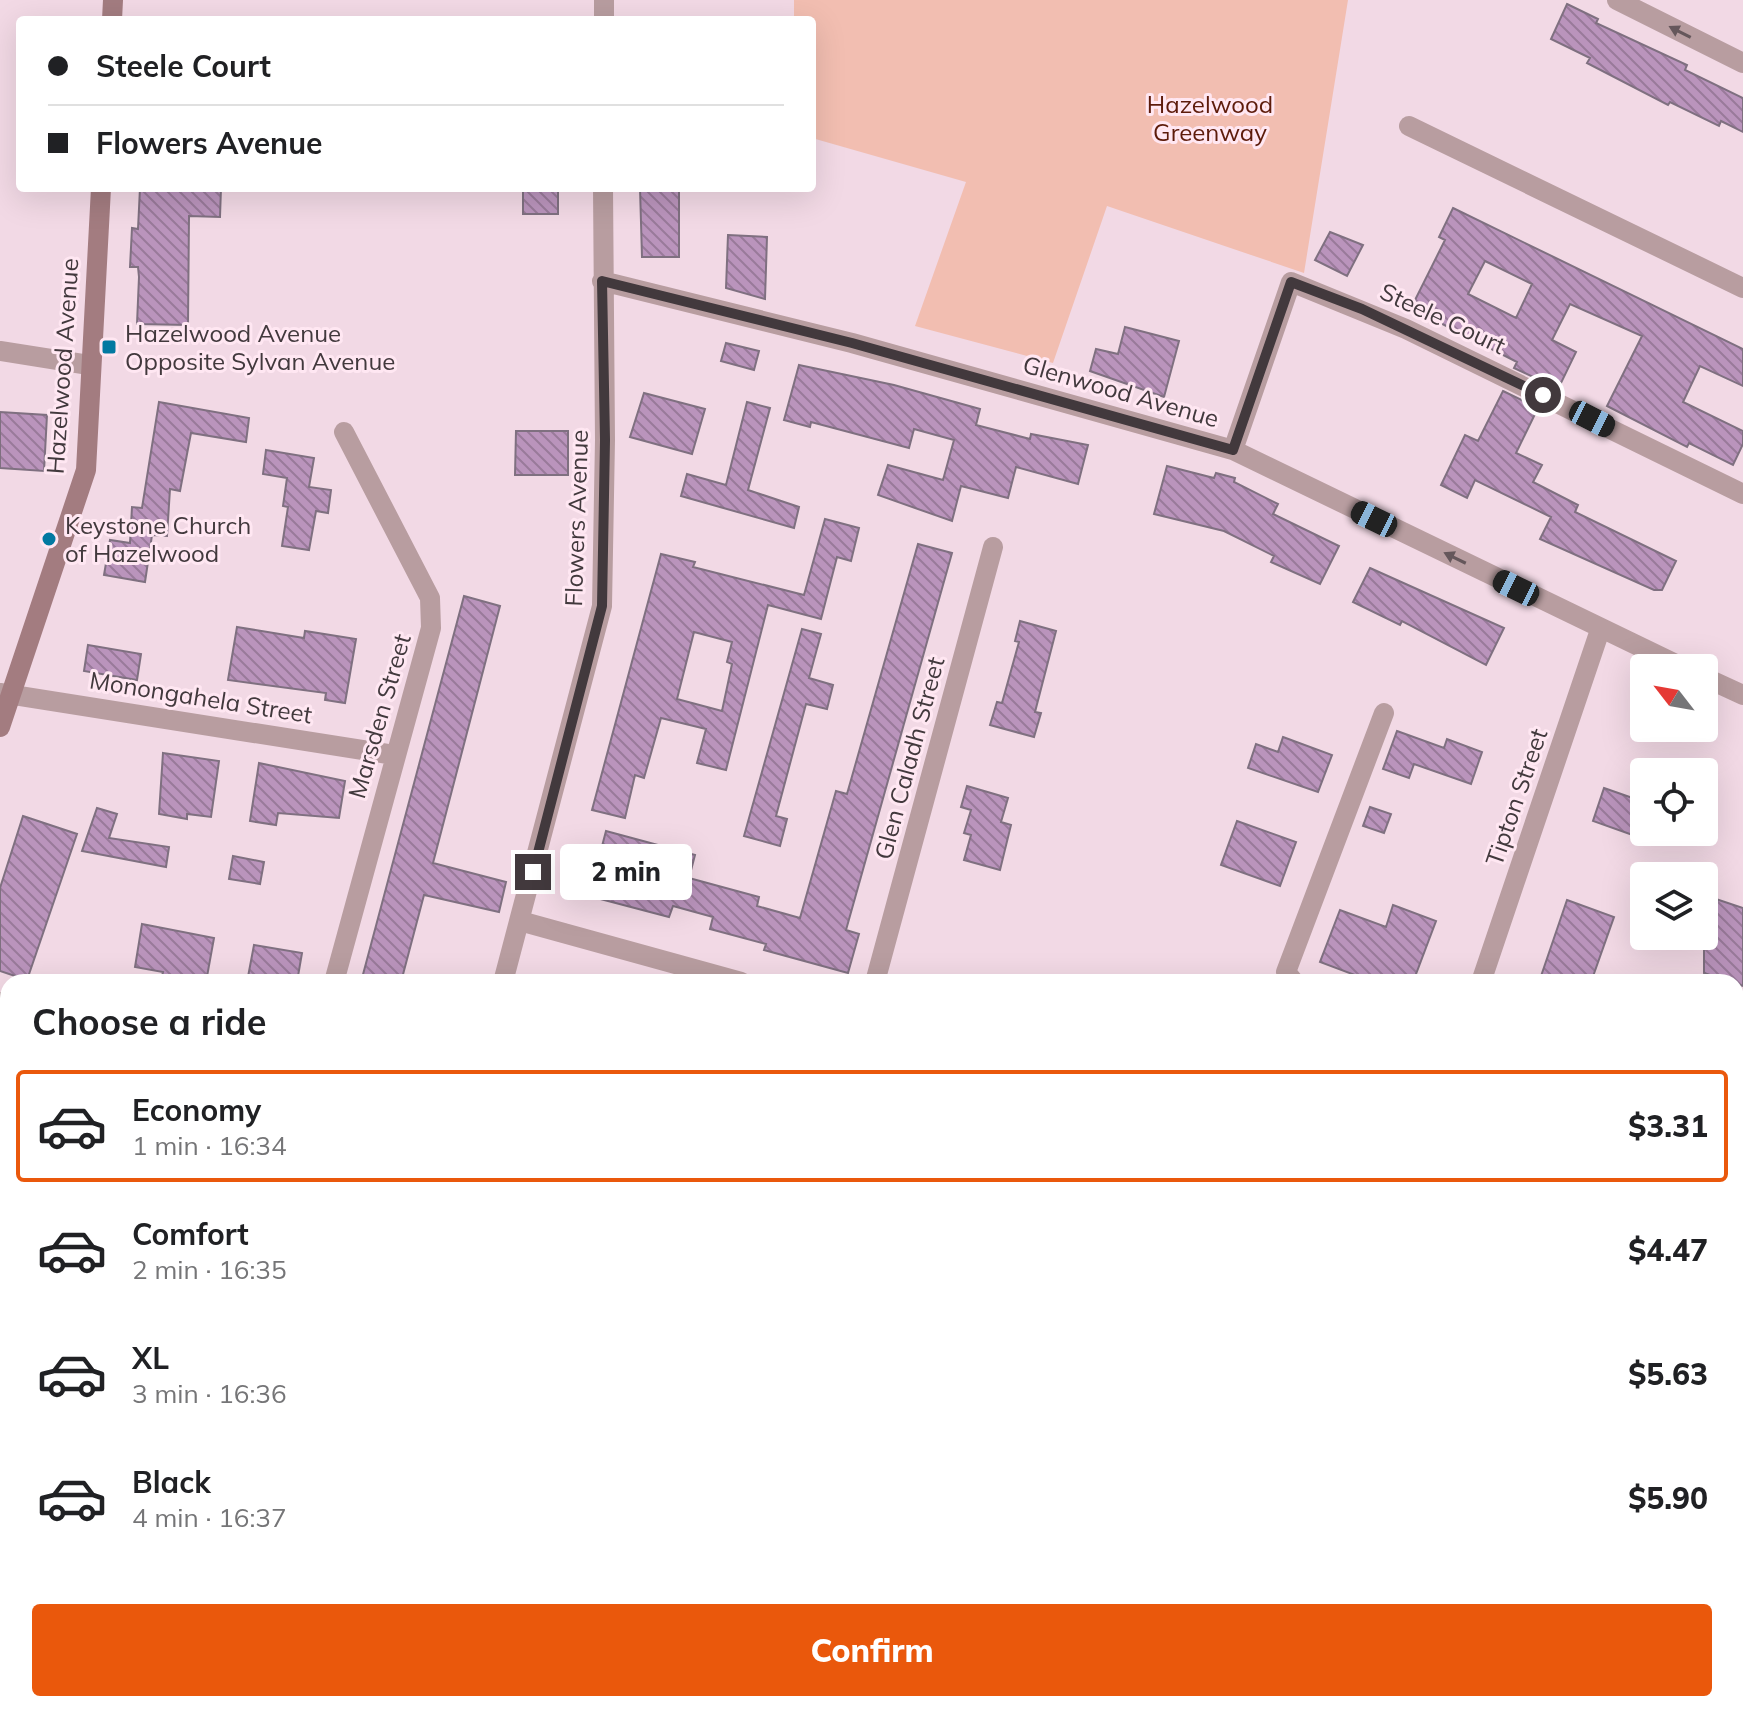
<!DOCTYPE html>
<meta charset="utf-8">
<style>
:root{--surface:#fff;--page:#f6f6f6;--text:#202124;--muted:#757577;--line:#e0e0e0;--accent:#ea580c}
body{margin:0;font-family:Mulish,sans-serif;background:var(--page);color:var(--text);height:100vh;display:flex;flex-direction:column;font-size:30px;white-space:nowrap}
*{box-sizing:border-box;margin:0}
p{font-size:26px;color:var(--muted)}
.icon{flex:none;width:44px;height:44px;fill:none;stroke:currentColor;stroke-width:2;stroke-linecap:round;stroke-linejoin:round}
.map{position:relative;flex:1;overflow:hidden}
.drawer{position:absolute;left:0px;top:974px;width:1744px;height:738px;display:flex;flex-direction:column;background:var(--surface);border-radius:24px 24px 0 0;box-shadow:0 8px 32px #0002}
.drawer>*{flex:none}
.banner{position:absolute;left:16px;top:16px;width:800px;height:176px;border-radius:8px;box-shadow:0 8px 32px #0002;display:grid;align-content:center;height:176px;padding:0 32px;background:var(--surface)}
.needle{width:52px;rotate:301deg}
.tools{position:absolute;left:1630px;top:654px;display:grid;gap:16px}
.tools a{display:grid;place-items:center;width:88px;height:88px;border-radius:8px;background:var(--surface);box-shadow:0 8px 32px #0002;font-size:40px}
.end{position:absolute;width:36px;height:36px;margin:-18px;border:10px solid #42393d;background:#fff;box-shadow:0 0 0 4px #fff}
.from{border-radius:50%}
.bubble{position:absolute;height:56px;border-radius:8px;background:var(--surface);box-shadow:0 8px 32px #0002;font-size:26px;font-weight:800;line-height:56px;text-align:center}
.car{position:absolute;width:24px;height:48px;margin:-24px -12px;border-radius:10px;box-shadow:0 0 6px 2px #0007;background:linear-gradient(#222 24%,#8ab4d8 0 40%,#222 0 76%,#8ab4d8 0 86%,#222 0)}
.banner b{display:flex;align-items:center;gap:28px;height:76px;font-size:30px}
.banner b+b{border-top:2px solid var(--line)}
.banner i{width:20px;height:20px;background:var(--text)}
ul{padding:0;list-style:none}
li{display:flex;align-items:center;gap:24px;height:112px;margin:0 16px 12px;padding:0 16px;border:4px solid transparent;border-radius:8px}
li div{flex:1}
li b{display:block;font-size:30px}
li em{font-style:normal;font-weight:800}
li.current{border-color:var(--accent)}
li>.icon{width:72px;height:72px;stroke-width:1.5}
h2{padding:0 32px;font-size:36px;line-height:96px}
.button{display:flex;gap:16px;margin-top:auto;padding:16px 32px}
.button a{flex:1;height:92px;border-radius:8px;background:var(--accent);color:#fff;font-size:32px;font-weight:800;line-height:92px;text-align:center}
.map>svg:first-child{display:block}
.grass{fill:url(#grass-dots)}
.park{fill:#f2beb1}
.building{fill:url(#building-back-hatch);stroke:#7f7080;stroke-width:2;fill-rule:evenodd}
.lines{fill:none;stroke-linecap:round;stroke-linejoin:round}
.street{stroke:#b89da0;stroke-width:20}
.secondary{stroke:#a37c80;stroke-width:20}
.primary{stroke:#92646a;stroke-width:20}
.rail{stroke:#74676d;stroke-width:6;stroke-dasharray:4 8;stroke-linecap:butt}
.oneway{fill:#65575b}
.route{stroke:#42393d;stroke-width:10}
.poi-dot{fill:#0279a1;stroke:#ffe7f2;stroke-width:3}
.labels{text-anchor:middle;dominant-baseline:central;stroke-width:6;stroke-linejoin:round;paint-order:stroke}
.park-label{font-size:24px;fill:#5d1b0a;stroke:#ffe7f2}
.street-label{font-size:24px;fill:#42393d;stroke:#ffe7f2}
.poi-label{font-size:24px;fill:#42393d;stroke:#ffe7f2;text-anchor:start}
</style>
<div class="map">
<svg width="1743" height="1711" viewBox="0 0 1743 1711">
<defs>
<pattern id="grass-dots" width="8" height="8" patternUnits="userSpaceOnUse" patternTransform="scale(2)"><rect width="8" height="8" fill="#f2beb1"/><path d="M2 2h.1M6 6h.1" fill="none" stroke="#c69b91" stroke-width="1.8" stroke-linecap="round"/></pattern>
<pattern id="building-back-hatch" width="6" height="6" patternUnits="userSpaceOnUse" patternTransform="scale(2)"><rect width="6" height="6" fill="#ba94bc"/><path d="M-1 5l2 2M0 0l6 6M5-1l2 2" fill="none" stroke="#997a9a"/></pattern>
</defs>
<rect width="100%" height="100%" fill="#f2d9e5"/>
<path class="grass" d="M0 1573 8 1577V1704H284L299 1711H0Z"/>
<path class="park" d="M794 0H1348L1304 273 1107 206 1053 363 915 326 966 182 812 138V20H794Z"/>
<path class="building" d="M1567 4 1598 19 1596 23 1687 65 1685 70 1743 98V132L1721 121 1719 126 1670 102 1668 105 1587 63 1590 58 1551 39Z
M140 188H221L220 217 189 216 188 325 137 324 139 277 138 267H130L132 228 138 229Z
M523 188H558V214H523Z
M640 188H679V257H642Z
M1453 208 1743 349V386L1700 366 1683 402 1743 431V444L1733 465 1689 443 1687 447 1607 406 1642 336 1570 304 1552 340 1576 352 1561 383 1553 379 1550 385 1514 368 1517 362 1411 308 1445 240 1439 237ZM1485 261 1532 284 1516 318 1468 294Z
M1330 232 1363 245 1347 276 1315 260Z
M728 235 767 237 765 299 726 288Z
M1125 327 1179 341 1164 397 1090 371 1096 349 1118 354Z
M726 343 759 351 754 370 721 361Z
M799 365 894 385 980 409 976 425 1030 439 1031 434 1088 445 1078 484 1016 467 1008 498 961 486 952 521 878 495 888 465 943 480 954 440 914 429 909 448 811 422 810 427 784 420Z
M1503 391 1538 408 1516 453 1542 465 1533 482 1578 505 1575 512 1676 561 1662 590H1654L1540 539 1551 517 1475 480 1467 498 1441 485 1465 435 1478 441Z
M644 393 705 409 692 454 630 437Z
M159 402 249 418 246 442 191 433 180 491 170 489 167 536 152 535 145 582 104 575 110 540 130 543 132 507 142 508Z
M747 402 770 408 748 490 799 507 794 528 681 496 687 474 726 485Z
M0 412 47 415 44 471 0 468Z
M516 431H568V475H515Z
M266 450 314 458 309 487 331 490 328 513 316 511 309 550 282 546 288 507 283 506 287 478 263 474Z
M1167 466 1214 478 1216 473 1235 478 1234 482 1278 504 1273 514 1339 546 1320 584 1271 562 1274 556 1224 531 1154 514Z
M825 519 859 528 851 561 837 557 821 619 768 605 726 770 697 763 706 729 661 718 644 778 635 775 625 818 592 810 661 554 695 562 693 567 804 595ZM694 632 732 642 727 662 732 664 722 711 677 699Z
M918 544 952 553 846 930 859 934 848 973 764 950 766 944 710 929 713 917 673 906 669 917 589 896 606 831 695 855 689 878 759 897 757 906 800 918 836 791 847 794Z
M1370 568 1504 628 1486 665 1402 621 1400 625 1353 602Z
M464 596 500 606 433 863 506 882 499 912 424 895 401 982H361Z
M1020 621 1056 631 1035 712 1041 713 1034 737 990 725 997 702 1002 703 1019 642 1015 641Z
M237 627 304 638 305 631 356 639 345 703 325 700 326 693 228 680Z
M802 629 821 634 809 678 833 685 827 709 806 704 776 816 787 819 780 846 744 836Z
M88 645 141 654 137 680 84 671Z
M1397 731 1444 748 1447 739 1482 752 1471 784 1414 764 1409 778 1383 769Z
M1283 737 1332 755 1318 792 1248 768 1256 744 1278 752Z
M163 753 219 761 211 817 187 814V819L159 814Z
M259 763 345 781 339 818 278 813 276 825 250 821Z
M967 786 1008 798 1001 822 1011 825 1000 870 964 860 971 835 964 833 971 810 961 807Z
M1604 788 1644 802V839L1593 821Z
M1370 807 1391 814 1384 833 1363 826Z
M97 808 117 814 109 838 169 847 166 867 82 851Z
M23 816 77 834 27 980 0 971V888Z
M1237 821 1296 842 1280 886 1221 865Z
M233 856 264 862 260 884 229 879Z
M1704 895 1743 908V986L1704 973Z
M1567 900 1614 917 1591 982H1539Z
M1393 905 1436 921 1413 982H1352L1355 975 1320 962 1340 910 1386 927Z
M142 924 214 938 206 982H186L162 976 163 972 135 967Z
M254 945 302 953 297 982H247Z"/>
<g class="lines">
<path class="street" d="M1617 0 1743 63
M604 20V0
M1409 126 1743 288
M602 281 852 343 1233 450 1684 668
M0 351 89 365
M1233 450 1291 282 1406 329 1743 494
M1704 677 1743 695
M0 693 394 755
M520 921 741 982
M334 982 431 628 430 598 344 432
M503 982 602 606 605 440 603 188
M875 982 993 547
M1294 982 1286 972 1384 713
M1481 982 1600 630
M0 1002 8 1003
M1736 1233 1743 1212
M1736 1278 1743 1280
M0 1515 8 1518
M487 1704 505 1711
M920 1711 922 1704
M1574 1711 1576 1704"/>
<path class="secondary" d="M112 20 113 0
M0 727 86 470 101 188"/>
<path class="primary" d="M0 1309 8 1310
M1312 1704 1333 1711"/>
<path class="rail" d="M0 1450 8 1453
M0 1463 8 1466
M621 1704 639 1711
M655 1704 673 1711"/>
</g>
<defs><path id="oneway-solid" d="M-6-.8H1V-3.2L6.5 0L1 3.2V.8H-6Z" transform="scale(2)"/></defs>
<g class="oneway">
<use href="#oneway-solid" transform="translate(1680 32) rotate(-153)"/>
<use href="#oneway-solid" transform="translate(1455 558) rotate(-154)"/>
</g>
<g class="lines">
<path class="route" d="M533 872 602 606 605 440 602 281 852 343 1233 450 1291 282 1362 309 1543 395"/>
</g>
<g class="poi-dot">
<rect x="101" y="339" width="16" height="16" rx="4"/>
<circle cx="49" cy="539" r="8"/>
</g>
<g class="labels">
<g class="park-label">
<text x="1210" y="104">Hazelwood<tspan x="1210" dy="28">Greenway</tspan></text>
</g>
<g class="street-label">
<text transform="translate(1443 318) rotate(25)">Steele Court</text>
<text transform="translate(62 366) rotate(-86)">Hazelwood Avenue</text>
<text transform="translate(1121 391) rotate(16)">Glenwood Avenue</text>
<text transform="translate(576 518) rotate(-88)">Flowers Avenue</text>
<text transform="translate(201 697) rotate(9)">Monongahela Street</text>
<text transform="translate(379 716) rotate(-74)">Marsden Street</text>
<text transform="translate(909 758) rotate(-75)">Glen Caladh Street</text>
<text transform="translate(1516 797) rotate(-71)">Tipton Street</text>
</g>
<g class="poi-label">
<text x="125" y="333">Hazelwood Avenue<tspan x="125" dy="28">Opposite Sylvan Avenue</tspan></text>
<text x="65" y="525">Keystone Church<tspan x="65" dy="28">of Hazelwood</tspan></text>
</g>
</g>
</svg>
<div class="tools">
<a><svg class="needle" viewBox="-14 -14 28 28"><path d="M0-13l5 13h-10z" fill="#e53935"/><path d="M0 13l5-13h-10z" fill="#757577"/></svg></a>
<a><svg class="icon" aria-label="locate" viewBox="0 0 24 24"><circle cx="12" cy="12" r="6"/><path d="M12 2v4M12 18v4M2 12h4M18 12h4"/></svg></a>
<a><svg class="icon" aria-label="layers" viewBox="0 0 24 24"><path d="M12 4l9 5-9 5-9-5zM3 14l9 5 9-5"/></svg></a>
</div>
<i class="end from" style="left:1543px;top:395px"></i>
<i class="end" style="left:533px;top:872px"></i>
<div class="bubble" style="left:560px;top:844px;width:132px">2 min</div>
<i class="car" style="left:1592px;top:419px;rotate:117deg"></i>
<i class="car" style="left:1374px;top:519px;rotate:296deg"></i>
<i class="car" style="left:1516px;top:588px;rotate:296deg"></i>
<div class="banner">
<b><i class="from"></i>Steele Court</b>
<b><i></i>Flowers Avenue</b>
</div>
<section class="drawer">
<h2>Choose a ride</h2>
<ul>
<li class="current"><svg class="icon" aria-label="car" viewBox="0 0 24 24"><path d="M5 17H2v-5l4-1 3-4h7l3 4 3 1v5h-3M9 17h6M6 11h13"/><circle cx="7" cy="17" r="2"/><circle cx="17" cy="17" r="2"/></svg><div><b>Economy</b><p>1 min · 16:34</p></div><em>$3.31</em></li>
<li><svg class="icon" aria-label="car" viewBox="0 0 24 24"><path d="M5 17H2v-5l4-1 3-4h7l3 4 3 1v5h-3M9 17h6M6 11h13"/><circle cx="7" cy="17" r="2"/><circle cx="17" cy="17" r="2"/></svg><div><b>Comfort</b><p>2 min · 16:35</p></div><em>$4.47</em></li>
<li><svg class="icon" aria-label="car" viewBox="0 0 24 24"><path d="M5 17H2v-5l4-1 3-4h7l3 4 3 1v5h-3M9 17h6M6 11h13"/><circle cx="7" cy="17" r="2"/><circle cx="17" cy="17" r="2"/></svg><div><b>XL</b><p>3 min · 16:36</p></div><em>$5.63</em></li>
<li><svg class="icon" aria-label="car" viewBox="0 0 24 24"><path d="M5 17H2v-5l4-1 3-4h7l3 4 3 1v5h-3M9 17h6M6 11h13"/><circle cx="7" cy="17" r="2"/><circle cx="17" cy="17" r="2"/></svg><div><b>Black</b><p>4 min · 16:37</p></div><em>$5.90</em></li>
</ul>
<div class="button"><a>Confirm</a></div>
</section>
</div>
